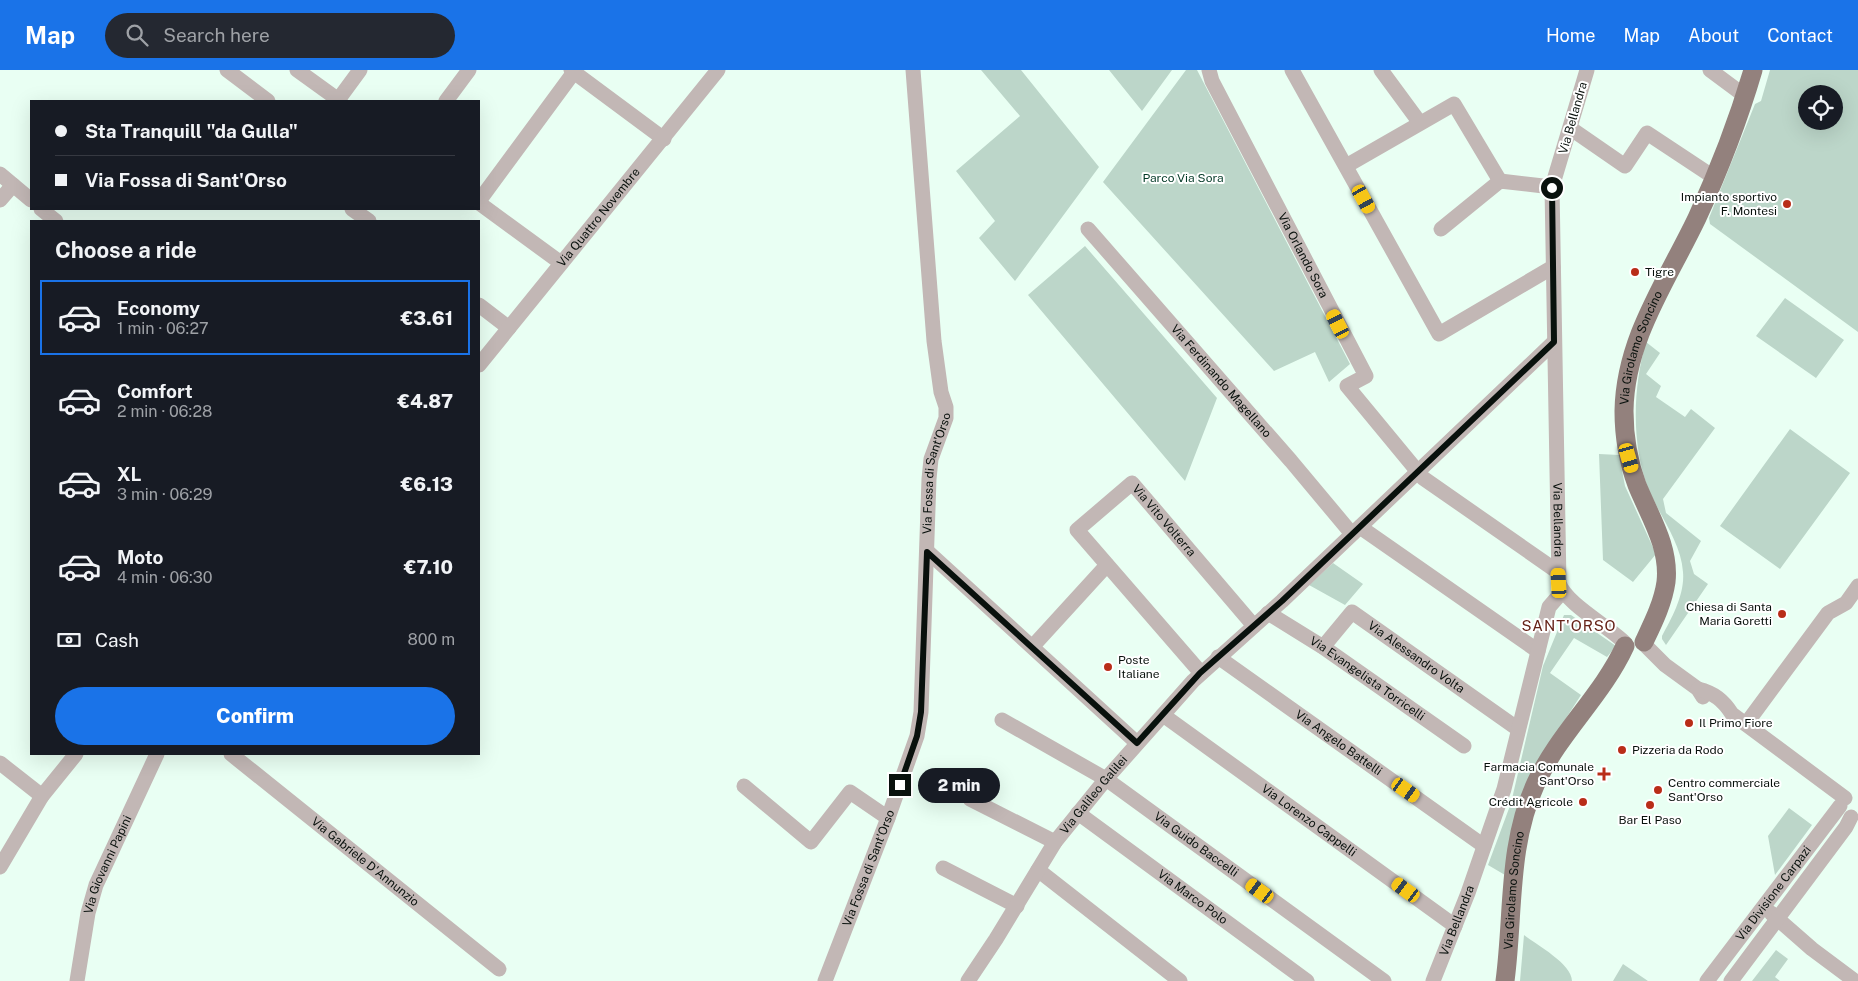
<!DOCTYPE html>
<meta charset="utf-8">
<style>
:root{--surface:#171b24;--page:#242831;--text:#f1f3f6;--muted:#9ea1a6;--line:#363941;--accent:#1a73e8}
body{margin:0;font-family:"Public Sans",sans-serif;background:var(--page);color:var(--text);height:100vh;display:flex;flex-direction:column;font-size:19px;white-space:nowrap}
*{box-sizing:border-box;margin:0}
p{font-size:16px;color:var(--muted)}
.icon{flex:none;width:28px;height:28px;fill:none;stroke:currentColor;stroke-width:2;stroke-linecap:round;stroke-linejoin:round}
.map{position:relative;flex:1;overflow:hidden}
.panel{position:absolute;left:30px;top:150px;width:450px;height:535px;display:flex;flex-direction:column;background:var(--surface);border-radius:0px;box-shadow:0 5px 20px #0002}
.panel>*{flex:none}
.banner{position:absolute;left:30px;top:30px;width:450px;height:110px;border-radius:0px;box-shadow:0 5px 20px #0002;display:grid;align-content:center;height:110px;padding:0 25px;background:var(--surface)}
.fabs{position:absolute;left:1798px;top:15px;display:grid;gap:10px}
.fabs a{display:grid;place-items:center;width:45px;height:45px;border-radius:50%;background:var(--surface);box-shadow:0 5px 20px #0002;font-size:25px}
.end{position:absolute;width:22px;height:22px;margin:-11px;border:6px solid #09110d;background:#fff;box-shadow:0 0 0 2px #fff}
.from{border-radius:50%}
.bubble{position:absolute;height:35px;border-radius:18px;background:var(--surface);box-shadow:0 5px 20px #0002;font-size:16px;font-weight:800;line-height:35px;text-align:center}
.car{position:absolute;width:15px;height:30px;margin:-15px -8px;border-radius:6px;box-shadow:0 0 4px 1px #0007;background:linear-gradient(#f5c518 24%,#345 0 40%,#f5c518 0 76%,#345 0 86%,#f5c518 0)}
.banner b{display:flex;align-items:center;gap:18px;height:48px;font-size:19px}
.banner b+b{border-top:1px solid var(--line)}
.banner i{width:12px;height:12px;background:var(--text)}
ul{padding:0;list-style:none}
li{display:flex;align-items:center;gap:15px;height:75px;margin:0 10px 8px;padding:0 15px;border:2px solid transparent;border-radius:0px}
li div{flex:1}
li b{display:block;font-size:19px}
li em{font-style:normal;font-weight:800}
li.on{border-color:var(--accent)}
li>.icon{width:45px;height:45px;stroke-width:1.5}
h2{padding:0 25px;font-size:22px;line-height:60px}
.pay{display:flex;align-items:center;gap:12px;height:55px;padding:0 25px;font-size:19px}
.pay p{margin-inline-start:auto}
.primary-button{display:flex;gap:10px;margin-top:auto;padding:10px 25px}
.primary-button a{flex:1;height:58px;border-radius:30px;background:var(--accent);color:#fff;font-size:20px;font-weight:800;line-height:58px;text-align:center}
header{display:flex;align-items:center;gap:30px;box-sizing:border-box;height:70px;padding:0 25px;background:var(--accent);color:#fff}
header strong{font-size:24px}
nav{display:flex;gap:28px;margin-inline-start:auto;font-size:18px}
.search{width:350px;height:45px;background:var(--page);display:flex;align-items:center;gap:12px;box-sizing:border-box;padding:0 18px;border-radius:28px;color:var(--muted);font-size:19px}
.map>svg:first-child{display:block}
.green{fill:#bcd6c9;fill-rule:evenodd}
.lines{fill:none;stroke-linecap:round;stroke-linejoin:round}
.minor{stroke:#c2b7b5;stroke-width:15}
.major{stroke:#93817d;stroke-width:19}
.route{stroke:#09110d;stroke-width:6}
.poi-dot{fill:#b92d18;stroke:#fff;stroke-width:2}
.labels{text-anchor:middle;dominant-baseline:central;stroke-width:4;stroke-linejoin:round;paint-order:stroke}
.street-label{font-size:12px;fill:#09110d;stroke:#fff}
.park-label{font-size:12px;fill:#023926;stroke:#fff}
.poi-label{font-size:12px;fill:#09110d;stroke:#fff;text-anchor:start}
.quarter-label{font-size:15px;letter-spacing:1px;fill:#652217;stroke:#fff}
</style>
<header>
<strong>Map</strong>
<div class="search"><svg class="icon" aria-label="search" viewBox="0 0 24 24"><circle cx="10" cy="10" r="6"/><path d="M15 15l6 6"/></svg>Search here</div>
<nav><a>Home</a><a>Map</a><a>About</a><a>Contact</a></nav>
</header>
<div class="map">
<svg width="1858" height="911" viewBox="0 0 1858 911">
<rect width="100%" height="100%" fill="#e9fff3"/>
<path class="green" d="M981 0H1021L1099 97 1015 211 979 168 995 151 956 101 1020 46Z
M1109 0H1172L1142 41Z
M1186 0H1197L1350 294 1329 312 1315 282 1274 301 1103 112Z
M1770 0H1858V262L1710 154 1709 148 1755 34 1761 31ZM1806 24H1834V51H1806Z
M1085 176 1217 328 1185 411 1028 225Z
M1785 228 1844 270 1816 308 1756 266Z
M1646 272 1660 283 1646 304 1661 316 1656 327 1685 347 1691 339 1715 358 1663 429 1666 443 1701 471 1690 491 1694 504 1708 514 1666 575 1662 569V566C1672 548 1685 524 1683 502 1681 472 1659 445 1648 418 1631 373 1633 317 1646 272Z
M1790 359 1850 403 1780 499 1720 456Z
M1599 384 1619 385 1625 416 1656 484 1633 512 1603 490Z
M1333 493 1363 514 1345 535 1309 515Z
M1564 545H1571L1616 576 1607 587 1574 568 1550 603 1581 625 1541 687 1505 805 1488 795 1511 733 1543 596Z
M1789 738 1812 755 1775 805 1768 766Z
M1524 865C1537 875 1572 894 1572 911H1520Z
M1776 880 1788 889 1775 907 1780 911H1752Z
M1623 894 1648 911H1613Z"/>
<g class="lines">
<g class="minor">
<path d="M227 0 268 31"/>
<path d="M297 0 340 31"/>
<path d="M571 0 664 69"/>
<path id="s1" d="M1209 0 1212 11 1366 306 1347 316 1423 408 1558 502"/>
<path d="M1292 0 1439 264 1553 197"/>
<path d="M1381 0 1420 53"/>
<path id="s2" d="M1587 0 1552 117 1559 513C1565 533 1608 556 1625 573"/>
<path d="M1710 0 1745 26"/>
<path d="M338 30 360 0"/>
<path d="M446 31 469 0"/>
<path d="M1570 58 1625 96 1647 63 1715 108"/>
<path d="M1346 96 1454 34 1500 111"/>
<path d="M0 104 31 130"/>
<path d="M0 130 13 115"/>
<path d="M479 131 574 2"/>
<path d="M479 133 561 193"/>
<path d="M41 139 56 151"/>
<path d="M352 139 369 151"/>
<path id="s3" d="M1088 159 1291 391 1352 464"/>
<path d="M1441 159 1500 111 1552 117"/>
<path d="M479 235 509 258"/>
<path id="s4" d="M479 295 718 0"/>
<path d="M1360 457 1538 581"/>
<path d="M927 481 1137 673"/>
<path id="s5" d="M1268 543 1323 577 1464 676"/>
<path d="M1645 575 1665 595 1698 619 1703 627"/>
<path d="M1033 576 1107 495"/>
<path id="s6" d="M1323 577 1352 542 1518 659"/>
<path id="s7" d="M1218 587 1484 776"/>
<path id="s8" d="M1201 603 1077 460 1132 413 1254 556"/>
<path d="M1698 619C1714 623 1723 630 1732 644L1845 728"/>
<path id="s9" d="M1163 645 1455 856"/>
<path id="s10" d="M1002 650 1106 709 1384 911"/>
<path d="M1746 654 1828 543 1846 533 1858 516"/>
<path id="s11" d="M231 684 499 899"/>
<path d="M0 693 42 726"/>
<path d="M744 716 811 772 850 722 888 748"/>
<path d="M970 729 1055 772"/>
<path id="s12" d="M1078 743 1307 911"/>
<path d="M0 797 42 726 76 684"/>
<path d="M943 798 1017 836"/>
<path d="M1038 800 1180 911"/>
<path d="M1771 843 1812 879 1855 911"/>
<path id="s13" d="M77 911 88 843 96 815 157 684"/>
<path id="s14" d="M825 911 888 748 917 666 921 642 929 409 931 389 946 348V337L941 322 934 271 913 0"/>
<path id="s15" d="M968 911 996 869 1055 772 1106 709 1193 611 1282 531 1554 272"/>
<path id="s16" d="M1433 911 1468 823 1504 719 1549 537 1562 522"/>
<path id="s17" d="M1707 911 1840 736"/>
<path d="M1731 911 1846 757 1851 747"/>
</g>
<g class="major">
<path id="s18" d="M1644 572C1653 553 1663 533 1666 512 1670 477 1649 445 1637 415 1628 391 1624 366 1624 341 1625 269 1667 211 1697 148 1719 100 1738 51 1753 0"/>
<path id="s19" d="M1505 911C1514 844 1507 776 1536 713 1559 663 1602 626 1625 576"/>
</g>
</g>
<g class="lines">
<path class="route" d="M900 715 917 666 921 642 927 482 1137 673 1200 603 1282 531 1554 272 1552 118"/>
</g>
<g class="poi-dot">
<circle cx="1787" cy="134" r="5"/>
<circle cx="1635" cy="202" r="5"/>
<circle cx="1782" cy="544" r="5"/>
<circle cx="1108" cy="597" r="5"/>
<circle cx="1689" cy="653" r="5"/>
<circle cx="1622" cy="680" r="5"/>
<path d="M1601.5 696.5h5v5h5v5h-5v5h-5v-5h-5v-5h5z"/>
<circle cx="1658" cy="720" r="5"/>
<circle cx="1583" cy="732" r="5"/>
<circle cx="1650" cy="735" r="5"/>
</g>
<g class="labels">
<g class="street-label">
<text transform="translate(1573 48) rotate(-74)">Via Bellandra</text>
<text stroke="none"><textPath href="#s4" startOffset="190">Via Quattro Novembre</textPath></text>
<text stroke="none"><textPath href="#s1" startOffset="208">Via Orlando Sora</textPath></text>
<text stroke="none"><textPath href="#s18" startOffset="308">Via Girolamo Soncino</textPath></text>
<text stroke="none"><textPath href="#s3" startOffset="202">Via Ferdinando Magellano</textPath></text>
<text stroke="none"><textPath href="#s14" startOffset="526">Via Fossa di Sant'Orso</textPath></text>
<text stroke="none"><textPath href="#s2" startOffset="455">Via Bellandra</textPath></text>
<text stroke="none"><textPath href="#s8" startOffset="311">Via Vito Volterra</textPath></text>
<text stroke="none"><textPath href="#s6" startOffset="124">Via Alessandro Volta</textPath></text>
<text stroke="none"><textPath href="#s5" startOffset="119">Via Evangelista Torricelli</textPath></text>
<text stroke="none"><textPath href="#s7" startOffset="148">Via Angelo Battelli</textPath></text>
<text stroke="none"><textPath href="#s15" startOffset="225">Via Galileo Galilei</textPath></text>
<text stroke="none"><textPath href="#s9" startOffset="180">Via Lorenzo Cappelli</textPath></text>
<text stroke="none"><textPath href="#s10" startOffset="231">Via Guido Baccelli</textPath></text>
<text stroke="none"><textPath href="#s11" startOffset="172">Via Gabriele D'Annunzio</textPath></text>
<text stroke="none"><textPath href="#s13" startOffset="121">Via Giovanni Papini</textPath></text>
<text stroke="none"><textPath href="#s14" startOffset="121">Via Fossa di Sant'Orso</textPath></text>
<text stroke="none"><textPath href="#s19" startOffset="91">Via Girolamo Soncino</textPath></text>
<text stroke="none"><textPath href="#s17" startOffset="110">Via Divisione Carpazi</textPath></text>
<text stroke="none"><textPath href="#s12" startOffset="142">Via Marco Polo</textPath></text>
<text stroke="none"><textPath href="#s16" startOffset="65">Via Bellandra</textPath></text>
</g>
<g class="park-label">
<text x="1183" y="108">Parco Via Sora</text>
</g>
<g class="poi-label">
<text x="1777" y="127" text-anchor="end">Impianto sportivo<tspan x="1777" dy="14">F. Montesi</tspan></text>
<text x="1645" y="202">Tigre</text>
<text x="1772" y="537" text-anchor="end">Chiesa di Santa<tspan x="1772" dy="14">Maria Goretti</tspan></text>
<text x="1118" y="590">Poste<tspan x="1118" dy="14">Italiane</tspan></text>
<text x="1699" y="653">Il Primo Fiore</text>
<text x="1632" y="680">Pizzeria da Rodo</text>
<text x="1594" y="697" text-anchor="end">Farmacia Comunale<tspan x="1594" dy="14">Sant'Orso</tspan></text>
<text x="1668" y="713">Centro commerciale<tspan x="1668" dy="14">Sant'Orso</tspan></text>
<text x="1573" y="732" text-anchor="end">Crédit Agricole</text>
<text x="1650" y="750" text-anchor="middle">Bar El Paso</text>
</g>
<g class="quarter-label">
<text x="1569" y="555">SANT'ORSO</text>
</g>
</g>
</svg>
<div class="fabs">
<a><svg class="icon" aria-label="locate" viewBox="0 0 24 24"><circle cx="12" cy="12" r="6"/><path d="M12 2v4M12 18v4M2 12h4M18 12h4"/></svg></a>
</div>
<i class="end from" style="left:1552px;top:118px"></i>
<i class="end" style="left:900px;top:715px"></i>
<div class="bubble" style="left:918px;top:698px;width:82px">2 min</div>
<i class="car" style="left:1364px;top:129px;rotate:151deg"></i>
<i class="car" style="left:1338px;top:254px;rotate:333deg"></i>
<i class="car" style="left:1629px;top:388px;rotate:164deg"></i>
<i class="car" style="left:1559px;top:513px;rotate:357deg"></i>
<i class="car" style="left:1406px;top:720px;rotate:125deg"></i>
<i class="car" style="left:1406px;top:820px;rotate:306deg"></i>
<i class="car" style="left:1260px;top:821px;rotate:306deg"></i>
<div class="banner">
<b><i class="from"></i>Sta Tranquill &quot;da Gulla&quot;</b>
<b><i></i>Via Fossa di Sant'Orso</b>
</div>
<section class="panel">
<h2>Choose a ride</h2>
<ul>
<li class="on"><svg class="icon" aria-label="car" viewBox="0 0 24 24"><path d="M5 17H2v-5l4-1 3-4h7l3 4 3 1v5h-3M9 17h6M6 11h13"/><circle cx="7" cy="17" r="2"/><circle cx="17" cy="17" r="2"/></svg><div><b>Economy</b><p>1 min · 06:27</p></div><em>€3.61</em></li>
<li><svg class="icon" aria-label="car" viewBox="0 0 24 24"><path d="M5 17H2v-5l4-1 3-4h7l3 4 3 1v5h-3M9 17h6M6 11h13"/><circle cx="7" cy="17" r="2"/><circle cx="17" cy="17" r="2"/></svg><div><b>Comfort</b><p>2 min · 06:28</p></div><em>€4.87</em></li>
<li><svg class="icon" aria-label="car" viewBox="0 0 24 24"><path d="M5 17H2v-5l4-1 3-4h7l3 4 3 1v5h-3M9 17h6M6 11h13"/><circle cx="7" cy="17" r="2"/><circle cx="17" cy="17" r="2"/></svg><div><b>XL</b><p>3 min · 06:29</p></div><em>€6.13</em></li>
<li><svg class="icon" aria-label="car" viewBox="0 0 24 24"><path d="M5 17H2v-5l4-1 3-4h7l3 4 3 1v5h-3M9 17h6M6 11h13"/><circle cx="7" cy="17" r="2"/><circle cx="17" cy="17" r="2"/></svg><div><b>Moto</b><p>4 min · 06:30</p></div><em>€7.10</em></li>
</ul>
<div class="pay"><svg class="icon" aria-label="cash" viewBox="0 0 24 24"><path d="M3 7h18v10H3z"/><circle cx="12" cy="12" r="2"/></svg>Cash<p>800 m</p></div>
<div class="primary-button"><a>Confirm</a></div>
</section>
</div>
